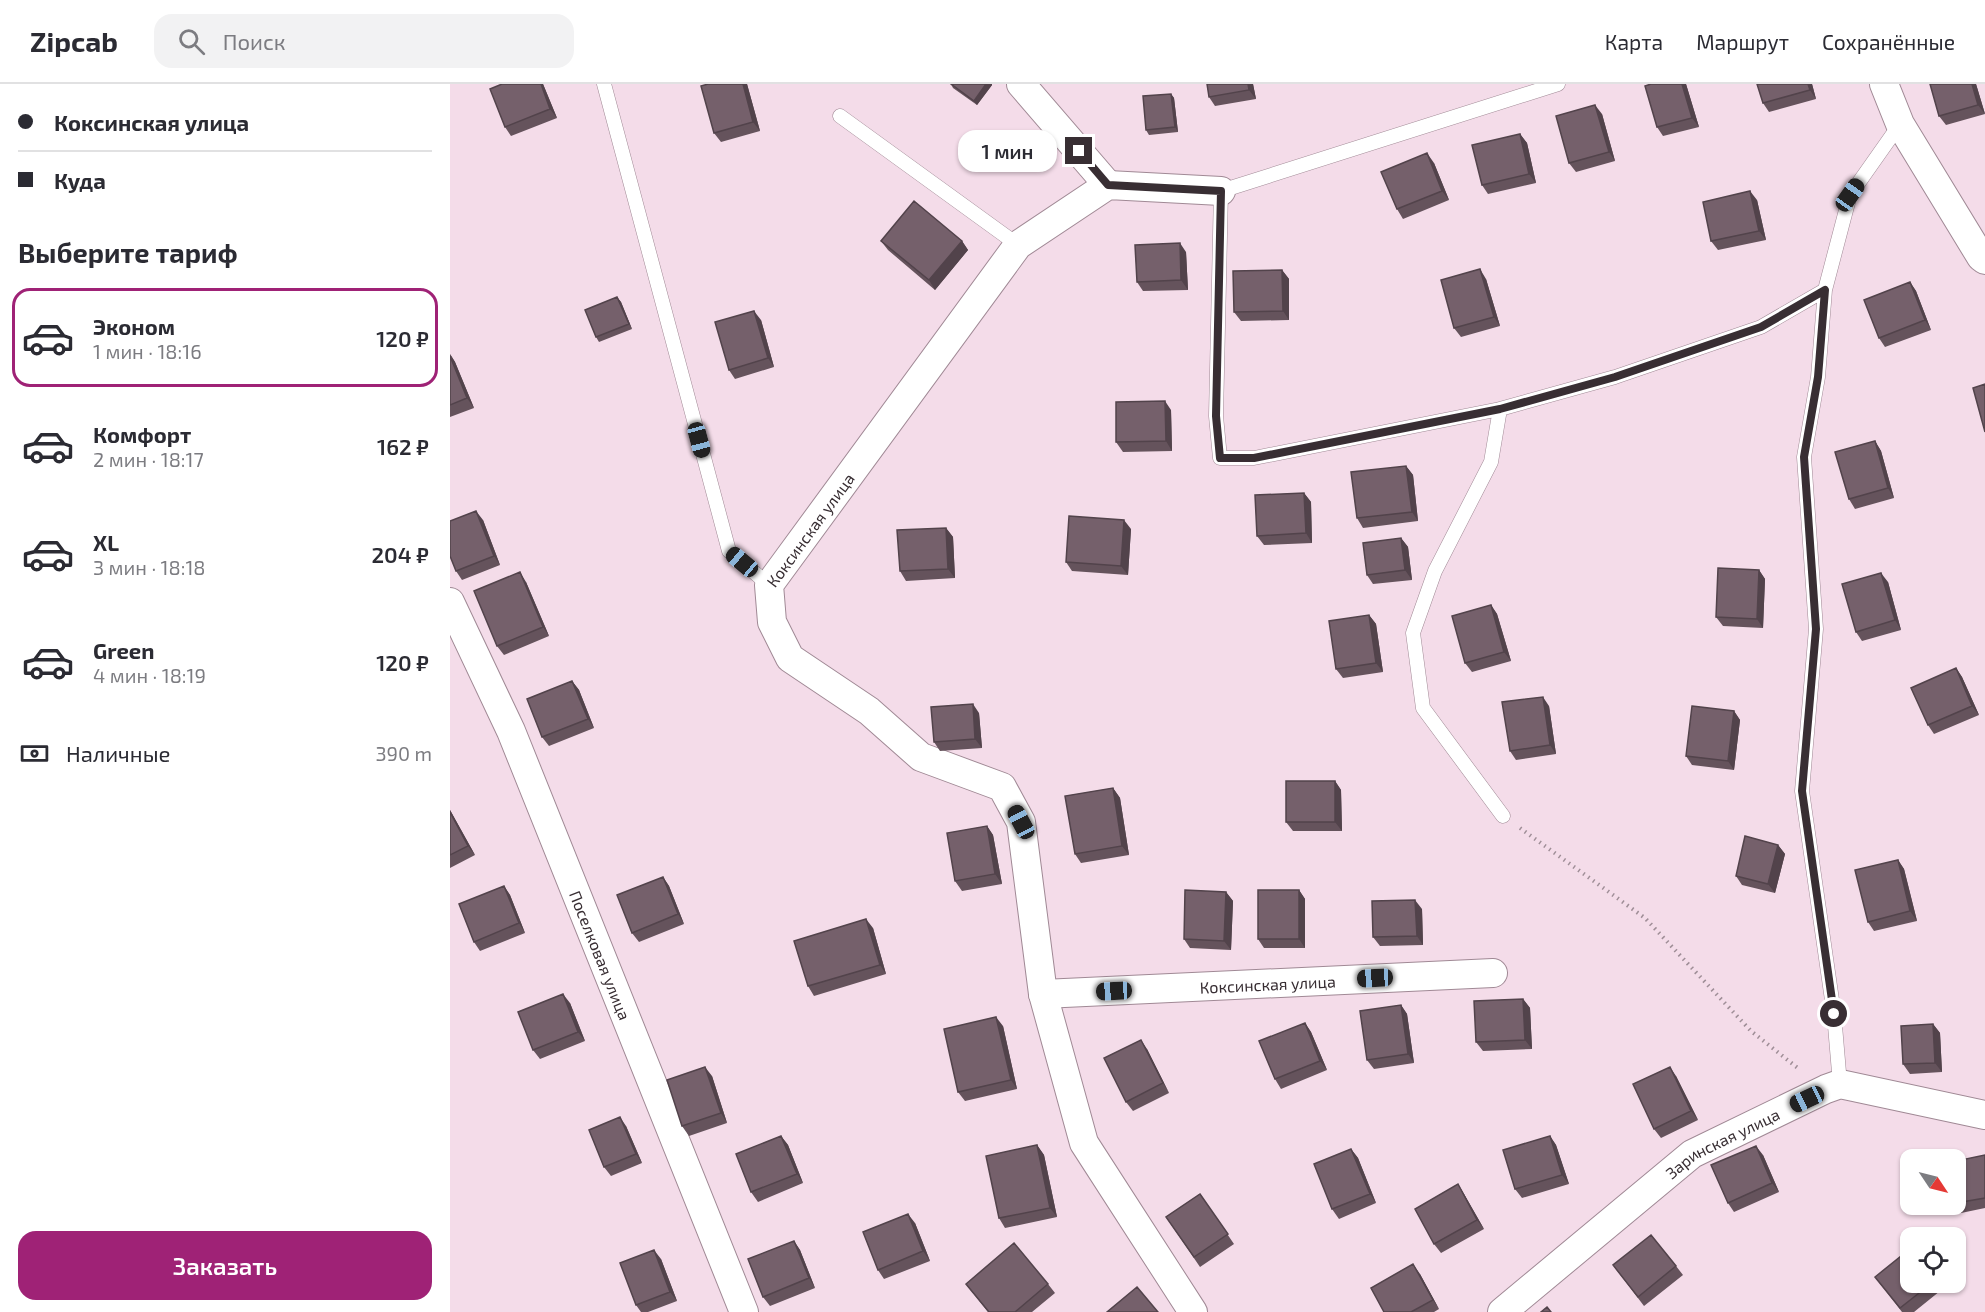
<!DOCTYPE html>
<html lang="ru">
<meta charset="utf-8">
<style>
:root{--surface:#fff;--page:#f2f2f3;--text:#2b2b33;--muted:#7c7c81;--line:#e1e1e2;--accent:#9f2276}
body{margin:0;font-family:"Exo 2",sans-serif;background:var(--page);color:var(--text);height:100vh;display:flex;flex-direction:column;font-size:22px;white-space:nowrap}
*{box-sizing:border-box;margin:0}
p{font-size:20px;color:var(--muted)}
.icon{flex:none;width:33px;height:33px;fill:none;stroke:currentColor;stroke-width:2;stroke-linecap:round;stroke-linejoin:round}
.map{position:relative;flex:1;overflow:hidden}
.panel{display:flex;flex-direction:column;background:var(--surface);width:450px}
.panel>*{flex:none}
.hud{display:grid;align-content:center;height:132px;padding:0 18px;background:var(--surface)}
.needle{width:39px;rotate:125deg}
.fabs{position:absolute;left:1450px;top:1065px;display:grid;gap:12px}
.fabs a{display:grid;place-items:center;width:66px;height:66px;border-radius:12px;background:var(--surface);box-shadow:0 2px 4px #0004;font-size:30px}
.end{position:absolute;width:27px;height:27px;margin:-14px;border:8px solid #382e33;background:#fff;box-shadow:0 0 0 3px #fff}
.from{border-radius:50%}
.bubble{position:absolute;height:42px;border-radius:18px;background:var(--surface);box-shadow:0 2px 4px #0004;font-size:20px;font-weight:600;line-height:42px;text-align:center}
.car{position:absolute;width:18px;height:36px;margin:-18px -9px;border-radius:8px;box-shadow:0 0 4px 2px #0007;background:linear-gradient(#222 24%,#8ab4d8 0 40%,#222 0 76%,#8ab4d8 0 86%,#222 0)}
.hud b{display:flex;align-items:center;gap:21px;height:57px;font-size:22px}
.hud b+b{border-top:2px solid var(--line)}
.hud i{width:15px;height:15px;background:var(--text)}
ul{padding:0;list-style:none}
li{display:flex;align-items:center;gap:18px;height:99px;margin:0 12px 9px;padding:0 6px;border:3px solid transparent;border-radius:18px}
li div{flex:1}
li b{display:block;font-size:22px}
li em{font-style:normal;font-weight:600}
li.current{border-color:var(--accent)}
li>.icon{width:54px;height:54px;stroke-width:1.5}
h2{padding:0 18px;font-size:27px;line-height:72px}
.pay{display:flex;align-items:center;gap:15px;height:66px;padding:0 18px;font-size:22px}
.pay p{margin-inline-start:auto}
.cta{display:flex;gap:12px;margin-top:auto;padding:12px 18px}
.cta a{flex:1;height:69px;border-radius:18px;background:var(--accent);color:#fff;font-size:24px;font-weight:600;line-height:69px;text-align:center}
header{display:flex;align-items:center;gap:36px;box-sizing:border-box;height:84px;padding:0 30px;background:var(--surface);border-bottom:2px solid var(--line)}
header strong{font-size:28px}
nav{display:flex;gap:33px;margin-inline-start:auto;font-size:21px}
.search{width:420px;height:54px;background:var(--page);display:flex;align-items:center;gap:15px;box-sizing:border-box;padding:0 21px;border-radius:18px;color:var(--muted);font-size:22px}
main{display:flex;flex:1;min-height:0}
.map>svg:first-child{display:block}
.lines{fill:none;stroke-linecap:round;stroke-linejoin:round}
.service-casing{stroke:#a08995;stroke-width:15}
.minor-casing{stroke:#a08995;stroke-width:30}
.path{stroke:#9f8e97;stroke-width:4;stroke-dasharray:1.5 4.5;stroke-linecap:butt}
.service{stroke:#fff;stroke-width:14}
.minor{stroke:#fff;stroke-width:28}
.wall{fill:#65535c}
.shaded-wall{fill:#52434b}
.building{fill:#75606b;stroke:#52434b;stroke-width:1.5}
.route{stroke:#382e33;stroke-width:8}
.labels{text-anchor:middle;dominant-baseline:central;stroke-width:6;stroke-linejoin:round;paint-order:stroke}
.street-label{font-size:16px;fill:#382e33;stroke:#f4dce9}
</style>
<header>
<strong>Zipcab</strong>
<div class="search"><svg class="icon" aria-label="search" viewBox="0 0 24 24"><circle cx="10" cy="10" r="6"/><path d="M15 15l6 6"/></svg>Поиск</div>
<nav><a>Карта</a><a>Маршрут</a><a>Сохранённые</a></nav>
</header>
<main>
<section class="panel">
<div class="hud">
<b><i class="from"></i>Коксинская улица</b>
<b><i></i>Куда</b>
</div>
<h2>Выберите тариф</h2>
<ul>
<li class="current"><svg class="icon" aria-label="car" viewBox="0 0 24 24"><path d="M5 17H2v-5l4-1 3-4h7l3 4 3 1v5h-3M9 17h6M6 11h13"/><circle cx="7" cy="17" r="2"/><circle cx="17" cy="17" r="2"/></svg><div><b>Эконом</b><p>1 мин · 18:16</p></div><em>120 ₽</em></li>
<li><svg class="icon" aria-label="car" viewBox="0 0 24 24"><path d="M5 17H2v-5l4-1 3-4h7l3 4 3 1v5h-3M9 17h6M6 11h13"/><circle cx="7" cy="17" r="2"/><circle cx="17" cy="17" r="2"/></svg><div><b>Комфорт</b><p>2 мин · 18:17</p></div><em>162 ₽</em></li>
<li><svg class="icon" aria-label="car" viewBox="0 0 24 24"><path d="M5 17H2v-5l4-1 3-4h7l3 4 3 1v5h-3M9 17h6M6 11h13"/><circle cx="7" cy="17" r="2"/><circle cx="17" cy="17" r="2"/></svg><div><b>XL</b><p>3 мин · 18:18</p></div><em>204 ₽</em></li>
<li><svg class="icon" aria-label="car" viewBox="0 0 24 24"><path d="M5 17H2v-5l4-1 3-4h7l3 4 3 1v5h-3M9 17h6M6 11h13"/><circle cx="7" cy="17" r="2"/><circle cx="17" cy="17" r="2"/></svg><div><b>Green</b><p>4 мин · 18:19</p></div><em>120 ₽</em></li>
</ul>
<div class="pay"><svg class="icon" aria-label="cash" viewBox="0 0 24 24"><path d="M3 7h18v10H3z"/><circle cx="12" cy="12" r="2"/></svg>Наличные<p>390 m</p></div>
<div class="cta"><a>Заказать</a></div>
</section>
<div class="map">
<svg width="1535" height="1228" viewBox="0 0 1535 1228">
<rect width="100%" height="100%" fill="#f4dce9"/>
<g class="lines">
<g class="service-casing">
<path id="service" d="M154 0 279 467 319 501
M1108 0 771 107 766 332 770 374H804L1050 325 1165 293 1311 243 1375 206
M390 32 568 161
M1050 325 1041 378 985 487 963 549 973 624 1053 732
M1390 1000 1384 930 1352 707 1366 545 1354 373 1368 293 1375 206 1400 111 1450 40"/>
</g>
<g class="minor-casing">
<g id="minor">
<path d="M571 0 658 101"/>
<path d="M1434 0 1450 40 1531 173 1535 176"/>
<path id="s1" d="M0 518 61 647 294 1228"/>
<path id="s2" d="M593 910 1043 889"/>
<path id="s3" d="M743 1228 634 1059 593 910 571 738 552 703 471 673 419 627 340 574 322 538 319 501 568 161 658 101 771 107"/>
<path id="s4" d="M1052 1228 1242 1070 1376 1005 1390 1000 1535 1031"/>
</g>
</g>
<path class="path" d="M1070 744 1195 834 1301 947 1349 985"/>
<use href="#service" class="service"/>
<use href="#minor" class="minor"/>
</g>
<path class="wall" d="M93 0 107 34 61 52 55 43Z
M297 0 310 47 271 58 264 49Z
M501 0 542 1 527 21 503 4Z
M757 0H803L806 15 765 22 759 13Z
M1236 0 1249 43 1213 52 1207 43Z
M1362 0 1366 15 1319 28 1313 19Z
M1480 0H1526L1535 30 1496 41 1489 32Z
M721 10 724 14 728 48 699 51 696 46Z
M1152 30 1165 77 1126 88 1119 79Z
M1070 50 1077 59 1086 99 1038 110 1032 101Z
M984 79 999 116 953 135 947 125Z
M1307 116 1316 156 1268 166 1261 157Z
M431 157H512L518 166 485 206 438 166Z
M736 168 738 206 693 207 687 198Z
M832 186 839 195V236L791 237 784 228Z
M1036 195 1050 242 1011 253 1004 244Z
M1460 198 1466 207 1481 246 1435 263 1429 254Z
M167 213 171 218 182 245 149 258 146 253Z
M311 236 324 283 285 295 279 286Z
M0 270 5 278 24 324 0 333Z
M721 326 722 367 673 368 666 358Z
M1425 357 1431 367 1444 414 1405 425 1399 415Z
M956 382 963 391 968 437 913 444 907 434Z
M854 409 861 418 862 459 814 461 807 452Z
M33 436 50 481 12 496 6 487Z
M496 444 503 453 505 494 456 497 450 487Z
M681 445 678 491 622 487 616 478Z
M951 454 958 463 962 496 923 500 917 491Z
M1309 486 1315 495 1313 544 1273 542 1266 533Z
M76 498 99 552 54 571 47 562Z
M1438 498 1451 546 1412 557 1406 548Z
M1041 521 1047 530 1061 577 1022 588 1015 579Z
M919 531 926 540 933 588 893 594 886 585Z
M1506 584 1512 593 1529 631 1484 650 1478 641Z
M122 597 129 606 144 644 99 662 92 653Z
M1099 622 1106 670 1066 676 1060 667Z
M1284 627 1290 636 1284 686 1242 681 1236 672Z
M529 629 532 664 490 667 484 658Z
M885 697 891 706 892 747H843L836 738Z
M663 704 670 714 679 771 631 779 625 770Z
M0 726 25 771 0 784Z
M537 742 543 751 552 800 512 807 505 797Z
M1328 761 1335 770 1325 809 1292 801 1286 792Z
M1448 776 1454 785 1467 837 1424 847 1418 838Z
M213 793 219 802 234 840 189 858 182 849Z
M54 802 60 811 75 849 30 867 24 858Z
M849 806 855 815V864H814L808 855Z
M776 808 783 817 781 866 740 864 734 855Z
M972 825 973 861 930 862 923 853Z
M423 844 436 890 364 912 358 902Z
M1073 915 1080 924 1082 965 1033 967 1026 958Z
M120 919 135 957 90 975 83 966Z
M951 921 957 930 964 979 924 985 917 976Z
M855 939 861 948 877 986 831 1005 825 995Z
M1483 940 1490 949 1492 988 1460 990 1453 980Z
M553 942 567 1005 515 1017 508 1008Z
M697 965 719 1009 683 1027 676 1018Z
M262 992 277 1039 239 1052 232 1042Z
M1226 992 1248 1036 1211 1054 1204 1045Z
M176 1042 192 1079 161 1092 154 1083Z
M331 1052 338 1061 353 1099 308 1118 301 1108Z
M1100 1052 1106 1061 1119 1100 1072 1114 1065 1105Z
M587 1061 594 1071 607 1133 555 1144 549 1134Z
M901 1065 908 1074 926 1119 889 1135 882 1125Z
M1313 1071 1329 1108 1284 1128 1278 1119Z
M1535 1071V1124L1511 1129 1505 1120H1506Z
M1008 1100 1014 1110 1034 1145 991 1169 984 1160Z
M750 1110 784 1160 750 1183 716 1133Z
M465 1139 480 1177 434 1195 428 1186Z
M344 1157 350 1166 365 1204 320 1222 313 1213Z
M211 1175 227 1217 198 1228H191L186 1221Z
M1163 1181 1226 1182 1233 1191 1194 1222Z
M970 1190 989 1225 984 1228H934Z
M1425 1193 1461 1198H1492L1495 1203 1464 1228H1452Z
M516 1200H598L605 1209 582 1228H538Z"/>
<path class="shaded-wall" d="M91 0H93L107 34 100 25Z
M293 0H297L310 47 303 38Z
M536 0H542V1L527 21 524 17Z
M798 0H803L806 15 799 6Z
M1232 0H1236L1249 43 1242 34Z
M1358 0H1362L1366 15 1360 6Z
M1522 0H1526L1535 30 1528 21Z
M721 10 724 14 728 48 725 43Z
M1145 21 1152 30 1165 77 1159 68Z
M1070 50 1077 59 1086 99 1079 90Z
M977 69 984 79 999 116 992 107Z
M1300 107 1307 116 1316 156 1309 147Z
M512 157 518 166 485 206 479 196Z
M730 159 736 168 738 206 731 196Z
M1030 185 1036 195 1050 242 1044 233Z
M832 186 839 195V236L833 227Z
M1460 198 1466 207 1481 246 1475 236Z
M167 213 171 218 182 245 179 240Z
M304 227 311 236 324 283 318 274Z
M0 270 5 278 24 324 17 314Z
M715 317 721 326 722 367 716 357Z
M1425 357 1431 367 1444 414 1438 404Z
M956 382 963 391 968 437 962 428Z
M854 409 861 418 862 459 856 449Z
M26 427 33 436 50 481 44 472Z
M674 436 681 445 678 491 671 482Z
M496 444 503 453 505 494 498 485Z
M951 454 958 463 962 496 955 486Z
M1309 486 1315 495 1313 544 1307 535Z
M70 488 76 498 99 552 93 543Z
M1431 489 1438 498 1451 546 1445 536Z
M1041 521 1047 530 1061 577 1054 568Z
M919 531 926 540 933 588 926 579Z
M1506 584 1512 593 1529 631 1522 622Z
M122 597 129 606 144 644 138 635Z
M1093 613 1099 622 1106 670 1100 661Z
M523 620 529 629 532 664 525 655Z
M1284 627 1290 636 1284 686 1278 677Z
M885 697 891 706 892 747 885 738Z
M663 704 670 714 679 771 672 762Z
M0 726 25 771 18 762 0 728Z
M537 742 543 751 552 800 545 790Z
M1328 761 1335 770 1325 809 1318 800Z
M1448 776 1454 785 1467 837 1460 827Z
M213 793 219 802 234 840 228 830Z
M54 802 60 811 75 849 69 839Z
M849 806 855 815V864L849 855Z
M776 808 783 817 781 866 774 857Z
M965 816 972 825 973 861 967 852Z
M416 835 423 844 436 890 430 881Z
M113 910 120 919 135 957 128 948Z
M1073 915 1080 924 1082 965 1075 956Z
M951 921 957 930 964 979 958 970Z
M546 933 553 942 567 1005 561 996Z
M855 939 861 948 877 986 870 977Z
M1483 940 1490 949 1492 988 1485 979Z
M691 956 697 965 719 1009 713 999Z
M255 983 262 992 277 1039 271 1029Z
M1220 983 1226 992 1248 1036 1241 1027Z
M170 1033 176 1042 192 1079 186 1070Z
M331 1052 338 1061 353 1099 347 1090Z
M1100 1052 1106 1061 1119 1100 1112 1091Z
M587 1061 594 1071 607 1133 600 1124Z
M1306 1062 1313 1071 1329 1108 1322 1099Z
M901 1065 908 1074 926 1119 920 1110Z
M1008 1100 1014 1110 1034 1145 1027 1136Z
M458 1130 465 1139 480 1177 473 1167Z
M344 1157 350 1166 365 1204 359 1194Z
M204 1166 211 1175 227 1217 220 1208Z
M963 1180 970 1190 989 1225 983 1216Z"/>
<path class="building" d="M52 0H91L100 25 55 43 40 5Z
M258 0H293L303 38 264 49 251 2Z
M501 0H536L524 17Z
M757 0H798L799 6 759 13Z
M1201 0H1232L1242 34 1207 43 1195 2Z
M1307 0H1358L1360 6 1313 19Z
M1480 0H1522L1528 21 1489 32Z
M721 10 725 43 696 46 693 12Z
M1145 21 1159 68 1119 79 1106 32Z
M1070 50 1079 90 1032 101 1022 61Z
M977 69 992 107 947 125 931 88Z
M1300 107 1309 147 1261 157 1253 118Z
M464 117 512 157 479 196 431 157Z
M730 159 731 196 687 198 685 161Z
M1030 185 1044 233 1004 244 991 196Z
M832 186 833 227 784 228 783 187Z
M1460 198 1475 236 1429 254 1414 216Z
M167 213 179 240 146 253 135 226Z
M304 227 318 274 279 286 265 238Z
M0 272 17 314 0 321Z
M1535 300V348L1523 304Z
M715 317 716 357 666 358V318Z
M1425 357 1438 404 1399 415 1385 368Z
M956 382 962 428 907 434 901 388Z
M854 409 856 449 807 452 805 411Z
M26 427 44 472 6 487 0 472V437Z
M619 432 674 436 671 482 616 478Z
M496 444 498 485 450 487 447 446Z
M951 454 955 486 917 491 913 459Z
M1268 484 1309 486 1307 535 1266 533Z
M70 488 93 543 47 562 24 507Z
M1431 489 1445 536 1406 548 1392 500Z
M1041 521 1054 568 1015 579 1002 532Z
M919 531 926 579 886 585 879 537Z
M1506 584 1522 622 1478 641 1461 604Z
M122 597 138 635 92 653 77 615Z
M1093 613 1100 661 1060 667 1052 618Z
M523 620 525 655 484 658 481 623Z
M1242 622 1284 627 1278 677 1236 672Z
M836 697H885V738H836Z
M663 704 672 762 625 770 615 712Z
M0 728 18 762 0 771Z
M537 742 545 790 505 797 497 749Z
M1295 752 1328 761 1318 800 1286 792Z
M1448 776 1460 827 1418 838 1405 786Z
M213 793 228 830 182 849 167 811Z
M54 802 69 839 24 858 9 820Z
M735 806 776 808 774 857 734 855Z
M808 806H849V855H808Z
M965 816 967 852 923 853 922 817Z
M416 835 430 881 358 902 344 857Z
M113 910 128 948 83 966 68 928Z
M1073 915 1075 956 1026 958 1024 917Z
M951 921 958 970 917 976 910 927Z
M546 933 561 996 508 1008 494 945Z
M855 939 870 977 825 995 809 957Z
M1483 940 1485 979 1453 980 1451 942Z
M691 956 713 999 676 1018 654 974Z
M255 983 271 1029 232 1042 217 996Z
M1220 983 1241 1027 1204 1045 1183 1000Z
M170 1033 186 1070 154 1083 139 1046Z
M331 1052 347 1090 301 1108 286 1070Z
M1100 1052 1112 1091 1065 1105 1053 1066Z
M587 1061 600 1124 549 1134 536 1072Z
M1306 1062 1322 1099 1278 1119 1261 1081Z
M901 1065 920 1110 882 1125 864 1080Z
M1535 1071V1114L1506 1119V1077Z
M1008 1100 1027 1136 984 1160 965 1125Z
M750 1110 778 1150 744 1173 716 1133Z
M458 1130 473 1167 428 1186 413 1148Z
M1201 1151 1226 1182 1188 1213 1163 1181Z
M344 1157 359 1194 313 1213 298 1175Z
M564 1159 598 1200 565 1228H539L516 1200Z
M1461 1164V1198H1483L1450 1224 1425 1193Z
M204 1166 220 1208 186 1221 170 1179Z
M963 1180 983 1216 961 1228H934L921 1204Z
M687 1203 708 1228H657Z
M1097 1223 1101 1228H1091Z"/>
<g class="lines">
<path class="route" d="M629 67 658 101 771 107 766 332 770 374H804L1050 325 1165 293 1311 243 1375 206 1368 293 1354 373 1366 545 1352 707 1384 930"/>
</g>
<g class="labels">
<g class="street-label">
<text stroke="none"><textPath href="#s3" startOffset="966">Коксинская улица</textPath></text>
<text stroke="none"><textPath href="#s1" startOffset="384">Поселковая улица</textPath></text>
<text stroke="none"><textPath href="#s2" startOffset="225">Коксинская улица</textPath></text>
<text stroke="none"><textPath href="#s4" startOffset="279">Заринская улица</textPath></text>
</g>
</g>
</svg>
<div class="fabs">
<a><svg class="needle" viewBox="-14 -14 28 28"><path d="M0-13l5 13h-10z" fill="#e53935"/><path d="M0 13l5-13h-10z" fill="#7c7c81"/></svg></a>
<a><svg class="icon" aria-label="locate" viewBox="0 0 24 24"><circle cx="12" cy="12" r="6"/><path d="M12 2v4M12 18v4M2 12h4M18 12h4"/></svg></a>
</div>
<i class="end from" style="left:1384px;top:930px"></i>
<i class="end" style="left:629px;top:67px"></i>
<div class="bubble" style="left:508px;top:46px;width:99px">1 мин</div>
<i class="car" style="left:1400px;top:111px;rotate:35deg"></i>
<i class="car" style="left:249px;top:356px;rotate:165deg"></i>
<i class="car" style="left:292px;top:478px;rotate:310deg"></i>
<i class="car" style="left:571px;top:738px;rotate:332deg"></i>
<i class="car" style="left:925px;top:894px;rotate:267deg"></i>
<i class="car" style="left:664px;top:907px;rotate:267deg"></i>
<i class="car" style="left:1357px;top:1015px;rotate:245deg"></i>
</div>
</main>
